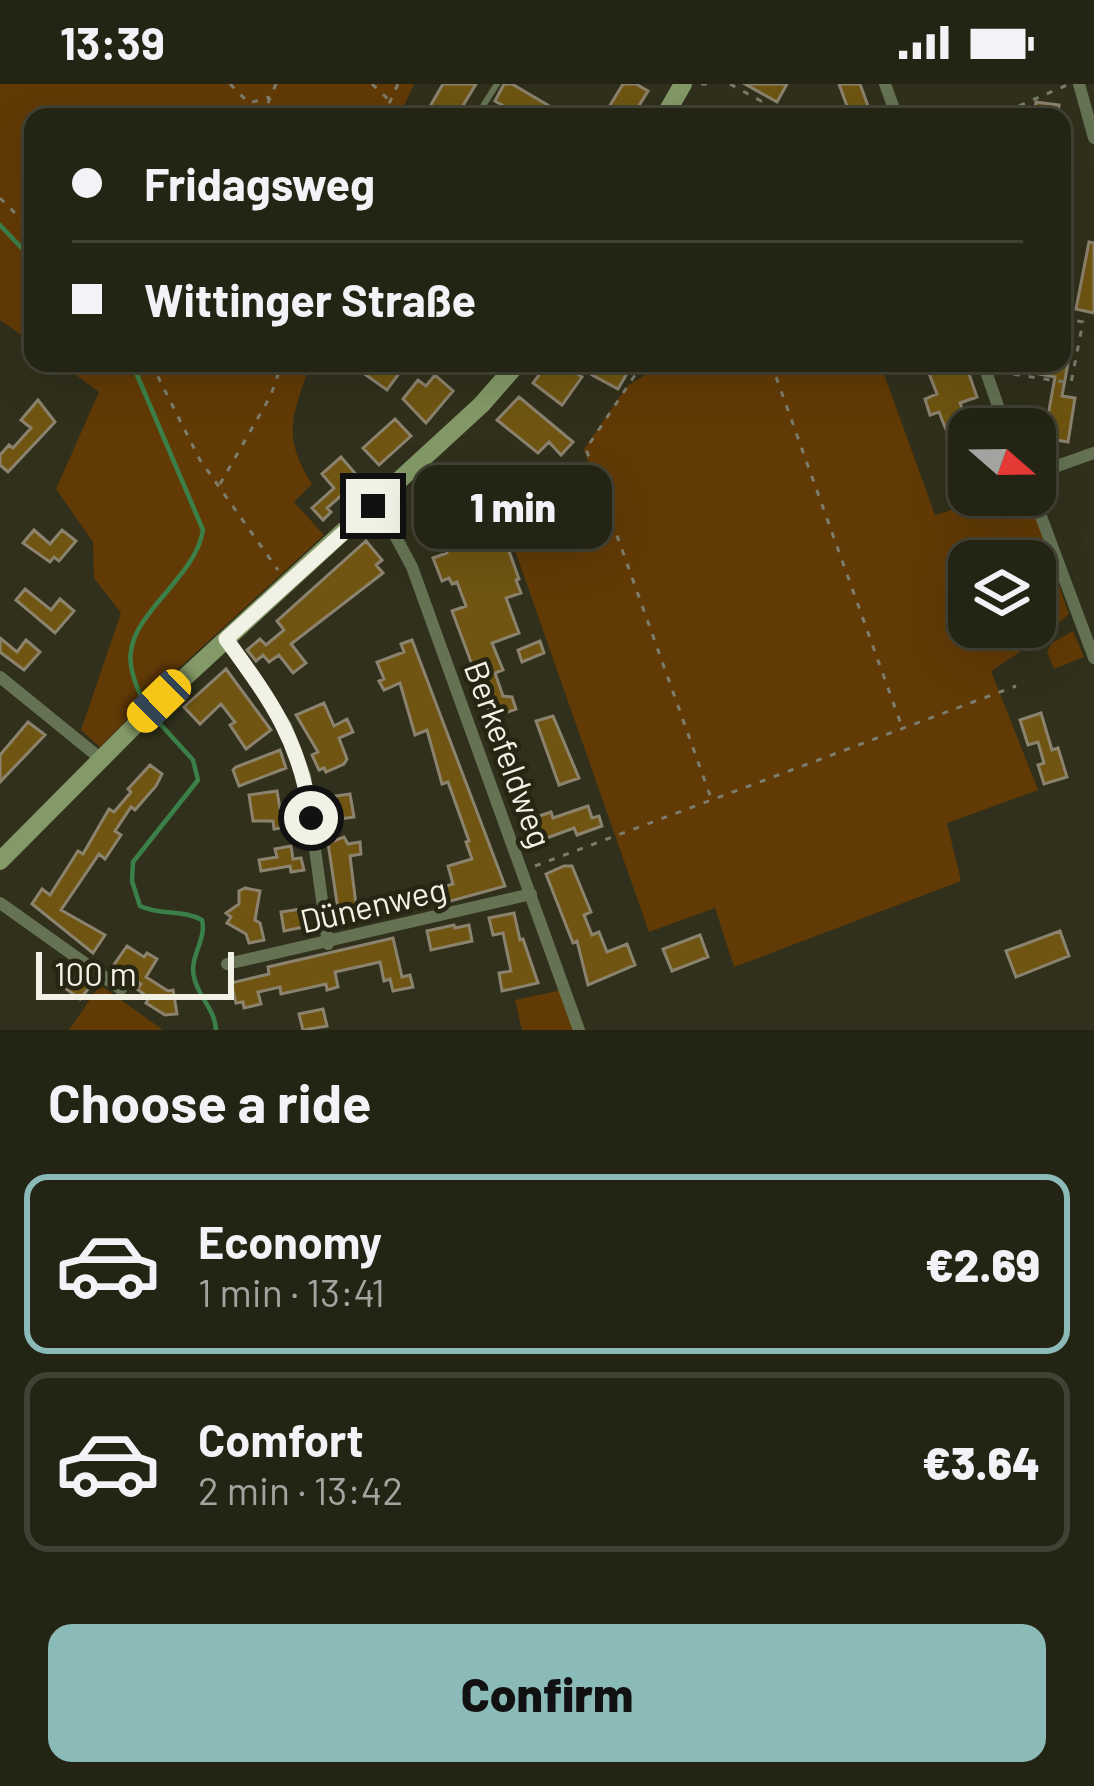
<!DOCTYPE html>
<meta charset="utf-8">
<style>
:root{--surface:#242415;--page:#2c2c1e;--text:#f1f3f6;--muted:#a3a4a0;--line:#414134;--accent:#8bbbb9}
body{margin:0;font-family:Barlow,sans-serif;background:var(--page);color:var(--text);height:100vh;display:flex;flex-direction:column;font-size:45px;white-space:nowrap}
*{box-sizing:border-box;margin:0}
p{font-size:39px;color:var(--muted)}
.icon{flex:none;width:66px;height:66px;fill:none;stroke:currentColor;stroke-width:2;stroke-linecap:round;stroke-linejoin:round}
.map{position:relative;height:946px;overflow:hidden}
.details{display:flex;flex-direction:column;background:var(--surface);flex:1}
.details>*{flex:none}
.hud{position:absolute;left:24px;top:24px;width:1047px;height:264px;border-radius:24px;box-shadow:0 12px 48px #0002,0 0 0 3px var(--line);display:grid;align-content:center;height:264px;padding:0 48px;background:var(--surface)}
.needle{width:78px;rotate:110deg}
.fabs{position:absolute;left:948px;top:324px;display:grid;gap:24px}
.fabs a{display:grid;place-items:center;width:108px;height:108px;border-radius:24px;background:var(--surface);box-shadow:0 12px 48px #0002,0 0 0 3px var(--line);font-size:60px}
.scale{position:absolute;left:36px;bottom:30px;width:198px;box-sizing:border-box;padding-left:12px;border:6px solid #f1f1e5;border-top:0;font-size:33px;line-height:42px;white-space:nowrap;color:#f1f1e5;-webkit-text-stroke:9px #272613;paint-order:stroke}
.end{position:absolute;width:54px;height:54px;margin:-27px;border:15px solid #f1f1e5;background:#111;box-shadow:0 0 0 6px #111}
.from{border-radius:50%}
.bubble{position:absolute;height:84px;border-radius:24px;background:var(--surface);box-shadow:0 12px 48px #0002,0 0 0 3px var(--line);font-size:39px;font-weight:800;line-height:84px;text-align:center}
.car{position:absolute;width:36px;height:72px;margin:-36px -18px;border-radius:15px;box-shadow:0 0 9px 3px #0007;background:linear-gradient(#f5c518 24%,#345 0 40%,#f5c518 0 76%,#345 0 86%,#f5c518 0)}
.hud b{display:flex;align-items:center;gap:42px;height:114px;font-size:45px}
.hud b+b{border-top:3px solid var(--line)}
.hud i{width:30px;height:30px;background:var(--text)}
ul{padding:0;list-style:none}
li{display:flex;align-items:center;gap:36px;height:180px;margin:0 24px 18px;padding:0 24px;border:6px solid var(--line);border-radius:24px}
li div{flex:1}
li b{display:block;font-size:45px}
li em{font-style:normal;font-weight:800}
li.selected{border-color:var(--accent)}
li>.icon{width:108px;height:108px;stroke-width:1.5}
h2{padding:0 48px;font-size:54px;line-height:144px}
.primary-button{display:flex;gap:24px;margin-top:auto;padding:24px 48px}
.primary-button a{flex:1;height:138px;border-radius:24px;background:var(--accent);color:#111;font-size:48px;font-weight:800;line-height:138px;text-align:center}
.status{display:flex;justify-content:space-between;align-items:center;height:84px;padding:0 60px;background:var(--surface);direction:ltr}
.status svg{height:33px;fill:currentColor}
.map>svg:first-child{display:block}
.green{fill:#623a06;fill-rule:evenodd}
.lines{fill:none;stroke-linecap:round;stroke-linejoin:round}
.stream{stroke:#3c8049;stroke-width:4.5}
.building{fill:#6f5511;stroke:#8c836e;stroke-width:3}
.path{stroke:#7d7d6c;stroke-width:3;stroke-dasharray:6 9;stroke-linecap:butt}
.lane{stroke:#657354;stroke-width:6}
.street{stroke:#657354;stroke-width:12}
.secondary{stroke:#839967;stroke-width:18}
.route{stroke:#f1f1e5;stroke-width:15}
.labels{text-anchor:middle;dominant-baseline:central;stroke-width:9;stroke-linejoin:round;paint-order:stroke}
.street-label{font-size:33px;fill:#f1f1e5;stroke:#272613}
</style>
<div class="status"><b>13:39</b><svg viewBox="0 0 49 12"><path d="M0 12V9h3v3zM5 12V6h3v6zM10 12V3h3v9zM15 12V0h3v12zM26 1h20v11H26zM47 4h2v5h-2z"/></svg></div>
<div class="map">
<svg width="1094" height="946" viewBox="0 0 1094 946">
<rect width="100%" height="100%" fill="#30301c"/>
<path class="green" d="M0 0H414L399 33H33V259L0 236Z
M60 279H310C294 332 280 349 312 400L294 418 324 451 154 607 100 663 81 646 121 529 94 494 93 458 56 405 99 308Z
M665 279H880L935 431 1000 411H1028L1069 530 1041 554 991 587 1038 706 947 739 961 797 734 883 715 824 649 848 505 438 527 418 593 393 584 365 627 302ZM969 477H1035V543H969Z
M1073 547 1084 573 1054 585 1047 568 1052 559Z
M100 901 163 946H69Z
M562 906 575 946H522L515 916Z"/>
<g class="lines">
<path class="stream" d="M0 141 33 176
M132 279 203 446C196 492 136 526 131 567 128 585 138 606 145 622
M152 631 193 676 198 696 133 778 132 797 140 822C161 832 182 825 202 836 207 856 189 872 194 893 198 913 215 925 216 946"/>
</g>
<path class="building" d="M443 0H476L456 33H429L433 26 429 24Z
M504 0H512L568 33H523L495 17Z
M623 0H636L648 7 632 33H603Z
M745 0H787L777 18Z
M839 0H860L872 33H851Z
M1036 18 1059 21 1057 33H1034Z
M1089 158 1094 159V229L1076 225Z
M349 279H389L386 283 398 291 387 306Z
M548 279 564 281 582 293 562 321 533 299Z
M599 279H633L618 305 592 291Z
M932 279 966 281 977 313 960 319 969 341V357L953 363 939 328 930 331 925 315 937 310 928 287 935 285Z
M1009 279H1068L1062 312 1075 314 1068 358 1044 354 1055 293 1008 284Z
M435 291 453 307 426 339 403 315 418 296 426 302Z
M519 313 573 358 561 371 549 358 538 369 497 336Z
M38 316 55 338 8 388 0 381V371L9 361 13 364 31 344 21 336Z
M395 335 411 352 379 381 363 364Z
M341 373 360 395 327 424 331 428 323 436 312 424 334 404 322 390Z
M495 386 505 397 485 417 466 399 476 389 484 397Z
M465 426 469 437 488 430 494 444 500 442 519 495 516 496 521 509 506 514 519 549 492 559 503 586 495 589 503 612 512 613 516 625 492 634 452 527 466 522 457 498 452 500 449 494 442 497 433 474 447 469 436 437Z
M34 446 50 460 62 446 76 457 59 477 54 473 50 478 23 459Z
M366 457 382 476 376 481 383 489 291 560 306 579 293 589 279 571 269 578 263 571 256 577 247 566 260 555 266 561 284 546 277 537Z
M25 505 51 526 60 515 74 527 55 549 16 516Z
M0 554 17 568 26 556 40 568 24 586 0 568Z
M412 556 505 802 440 820 436 805 453 800 448 782 472 775 466 758 469 757 448 698 442 700 427 646 415 651 400 599 384 606 379 597 384 595 377 578 404 568 401 560Z
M540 557 544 569 522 578 518 566Z
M226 585 271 646 246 665 230 641 235 638 221 620 200 640 184 623Z
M324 619 334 642 347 635 353 648 339 654 347 675 344 680 326 688 324 684 319 686 312 671 318 668 296 631Z
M1041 629 1052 666 1058 664 1067 693 1044 700 1038 681 1044 679 1038 658 1028 661 1020 636Z
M553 632 579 694 559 701 536 637Z
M28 638 45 651 0 698V671Z
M280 666 286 684 239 702 233 686 236 683Z
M150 681 162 690 156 702 135 726 131 723 115 747 121 751 105 775 99 770 61 826 105 851 93 869 32 820 42 805 50 811 78 767 83 770 109 725 114 728 131 708 128 705Z
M277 707 281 730 292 728 294 742 274 745 273 737H253L249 711Z
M350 710 354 733 325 737 322 714Z
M588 722 592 734 599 732 602 742 577 751 574 744 536 758 528 736 551 728 553 734Z
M344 753 348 760 360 758 361 770 350 772 358 837 340 839 328 759Z
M291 762 293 775 301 774 304 786 291 788 290 782 261 787 259 776 277 773 275 765Z
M564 782H572L591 828 584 831 592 851 599 848 607 868 627 860 635 881 588 901 577 857 573 859 546 790Z
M245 804 260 807 255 836 260 839 264 856 249 859 246 850 227 839 231 833 226 829 239 820V807Z
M301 825 304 843 284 847 281 828Z
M514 829 520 856 523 855 538 899 502 907 499 889 511 887 503 849 493 851 489 834Z
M454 841 455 844 469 841 472 857 431 866 427 847Z
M1060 847 1069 872 1016 893 1006 867Z
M700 851 708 873 672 887 663 865Z
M393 854 402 893 410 891 413 903 393 907 390 895 384 897 380 878 335 888 338 903 327 906 326 900 281 910 280 903 258 908 261 920 244 924 243 918 236 919 231 899 269 890 268 883Z
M127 862 144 873 147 869 157 875 146 893 168 907 173 906 177 930 165 931 146 919 149 914 137 905 141 900 113 882Z
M66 887 89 904 80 915 58 899Z
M323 925 327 942 303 946 299 930Z"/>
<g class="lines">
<path class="path" d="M230 0 249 19 270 13
M372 0 389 16
M701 0H707
M730 0 761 17 764 11
M262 33 276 0
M383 33 398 0
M1012 33 1014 24 1067 1
M1024 33 1026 20
M0 114 33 147
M151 279 200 376 278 486
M643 279 586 365 711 714
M771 279 902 643
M999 288 1071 299 1083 238 1062 234
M220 400 271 311 282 279
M535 782 1016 602"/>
<path class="lane" d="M476 33 497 0"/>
<path class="street" d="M885 0 897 33
M1079 0 1094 54
M983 279 1006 345
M1035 383 1057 382 1094 369
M1033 411 1094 574
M377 418 412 483 579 946
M226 555 286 642 305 692 328 860
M0 593 101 675
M0 819 121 905
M227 880 531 810"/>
<path class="secondary" d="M664 33 683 0
M0 777 159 617 482 320 518 279"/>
</g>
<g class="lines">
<path class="route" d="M311 734C300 656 271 617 226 555L373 422"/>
</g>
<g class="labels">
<g class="street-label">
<text transform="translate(509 670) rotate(70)">Berkefeldweg</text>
<text transform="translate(373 820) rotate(-13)">Dünenweg</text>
</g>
</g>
</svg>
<div class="fabs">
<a><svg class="needle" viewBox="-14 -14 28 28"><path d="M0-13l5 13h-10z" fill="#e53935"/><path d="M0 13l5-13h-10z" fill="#a3a4a0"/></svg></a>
<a><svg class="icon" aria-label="layers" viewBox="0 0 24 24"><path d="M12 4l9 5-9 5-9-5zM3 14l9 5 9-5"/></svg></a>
</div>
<div class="scale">100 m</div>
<i class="end from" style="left:311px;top:734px"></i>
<i class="end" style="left:373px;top:422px"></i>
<div class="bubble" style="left:414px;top:381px;width:198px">1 min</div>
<i class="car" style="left:159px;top:617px;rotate:226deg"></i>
<div class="hud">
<b><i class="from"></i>Fridagsweg</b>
<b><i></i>Wittinger Straße</b>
</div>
</div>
<section class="details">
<h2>Choose a ride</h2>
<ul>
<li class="selected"><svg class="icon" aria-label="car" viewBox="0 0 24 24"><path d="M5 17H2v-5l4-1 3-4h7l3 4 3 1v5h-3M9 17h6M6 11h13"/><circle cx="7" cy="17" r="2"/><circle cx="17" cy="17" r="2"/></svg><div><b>Economy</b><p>1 min · 13:41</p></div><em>€2.69</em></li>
<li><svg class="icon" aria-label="car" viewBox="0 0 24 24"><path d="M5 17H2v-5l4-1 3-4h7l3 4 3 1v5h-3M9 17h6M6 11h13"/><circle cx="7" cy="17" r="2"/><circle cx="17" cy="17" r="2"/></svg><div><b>Comfort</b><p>2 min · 13:42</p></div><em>€3.64</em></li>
</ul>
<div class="primary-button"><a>Confirm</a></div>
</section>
